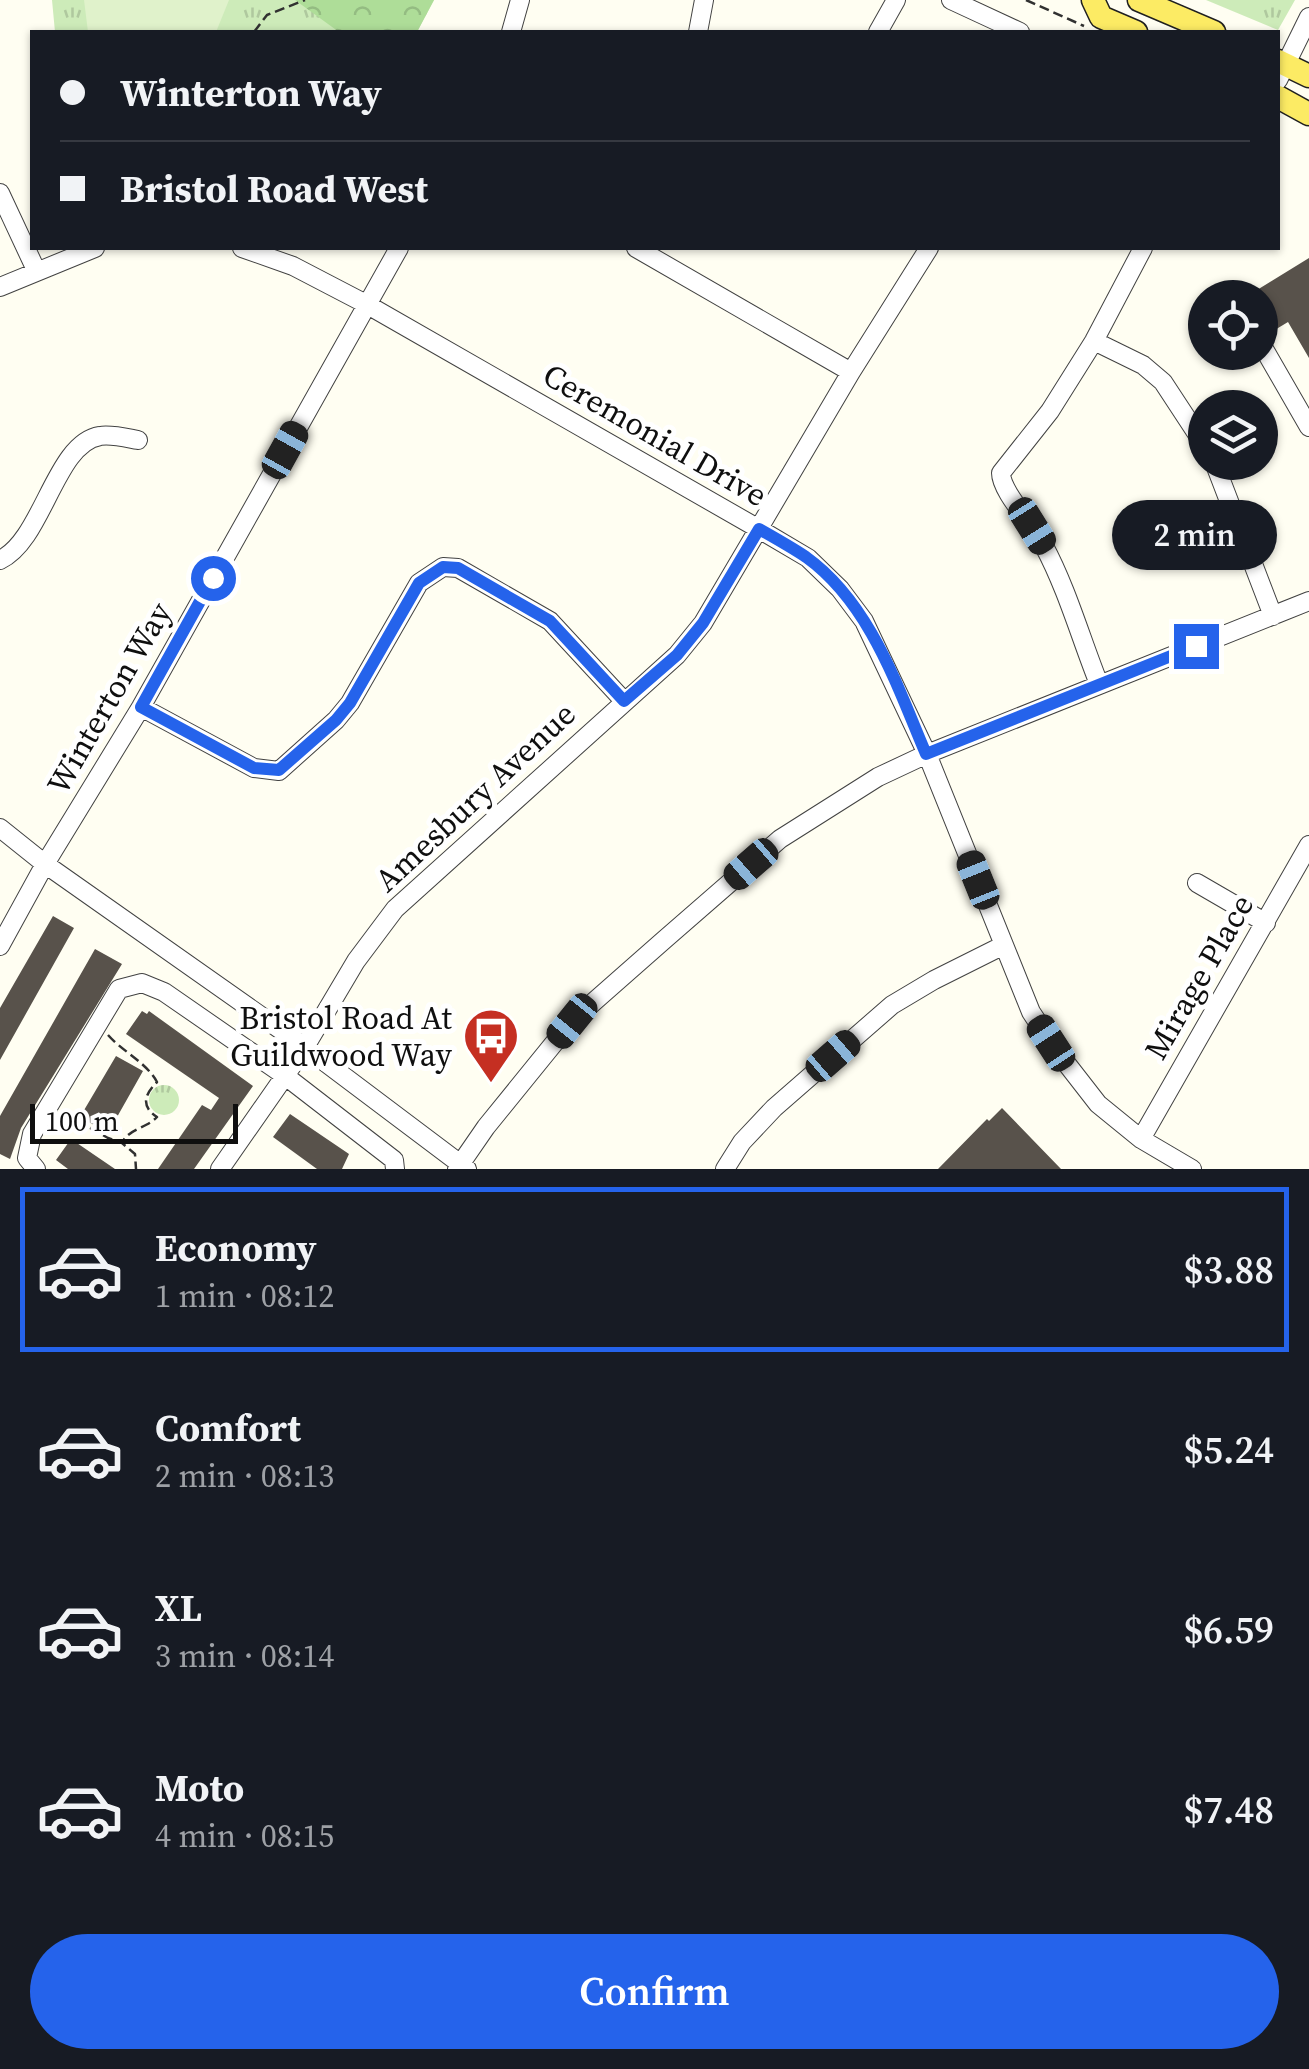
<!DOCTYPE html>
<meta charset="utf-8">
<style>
:root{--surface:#171b24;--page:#242831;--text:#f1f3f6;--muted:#9ea1a6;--line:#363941;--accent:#2563eb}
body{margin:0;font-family:"Source Serif 4",serif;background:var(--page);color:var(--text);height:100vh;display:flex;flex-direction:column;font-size:38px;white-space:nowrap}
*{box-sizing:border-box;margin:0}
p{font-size:32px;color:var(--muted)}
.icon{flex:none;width:55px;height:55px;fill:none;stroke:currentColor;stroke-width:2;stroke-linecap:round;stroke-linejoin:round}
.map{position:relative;height:1169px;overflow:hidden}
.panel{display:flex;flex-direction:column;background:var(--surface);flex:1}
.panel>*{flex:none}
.banner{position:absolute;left:30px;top:30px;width:1250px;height:220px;border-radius:0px;box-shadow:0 2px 8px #0004;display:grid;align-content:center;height:220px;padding:0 30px;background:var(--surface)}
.fabs{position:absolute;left:1188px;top:280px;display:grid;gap:20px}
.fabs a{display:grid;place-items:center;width:90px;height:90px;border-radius:50%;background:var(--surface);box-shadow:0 2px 8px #0004;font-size:50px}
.scale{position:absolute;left:30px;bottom:25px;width:208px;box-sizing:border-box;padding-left:10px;border:5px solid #0f0f0f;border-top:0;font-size:28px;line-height:35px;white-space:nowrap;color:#0f0f0f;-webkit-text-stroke:8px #fff;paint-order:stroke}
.end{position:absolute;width:45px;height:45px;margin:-22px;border:12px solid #2563eb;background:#fff;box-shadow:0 0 0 5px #fff}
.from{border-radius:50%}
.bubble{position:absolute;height:70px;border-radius:35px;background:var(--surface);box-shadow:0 2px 8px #0004;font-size:32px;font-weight:600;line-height:70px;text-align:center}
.car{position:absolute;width:30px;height:60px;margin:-30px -15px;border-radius:12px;box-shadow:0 0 8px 2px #0007;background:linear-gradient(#222 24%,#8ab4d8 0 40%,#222 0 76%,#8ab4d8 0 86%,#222 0)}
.banner b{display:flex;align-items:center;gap:35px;height:95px;font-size:38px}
.banner b+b{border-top:2px solid var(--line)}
.banner i{width:25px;height:25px;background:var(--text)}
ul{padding:18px 0 0;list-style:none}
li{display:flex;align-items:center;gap:30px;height:165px;margin:0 20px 15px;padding:0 10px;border:5px solid transparent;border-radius:0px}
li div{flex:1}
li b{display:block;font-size:38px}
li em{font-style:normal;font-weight:600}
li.selected{border-color:var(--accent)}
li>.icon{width:90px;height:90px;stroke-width:1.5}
.action{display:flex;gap:20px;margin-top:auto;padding:20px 30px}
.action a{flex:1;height:115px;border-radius:60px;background:var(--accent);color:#fff;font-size:40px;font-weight:600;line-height:115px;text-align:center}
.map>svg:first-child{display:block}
.grass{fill:url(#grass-tufts)}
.forest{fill:url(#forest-crowns)}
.pitch{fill:#e0f2cb}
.building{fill:#58524b}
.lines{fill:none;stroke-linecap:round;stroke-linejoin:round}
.minor-casing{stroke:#424242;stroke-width:20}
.major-casing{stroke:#202020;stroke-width:25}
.path{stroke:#313131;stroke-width:2.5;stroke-dasharray:10 5;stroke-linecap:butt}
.minor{stroke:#fff;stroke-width:18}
.major{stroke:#fceb64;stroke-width:22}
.route{stroke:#2563eb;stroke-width:12}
.labels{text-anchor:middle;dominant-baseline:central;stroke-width:10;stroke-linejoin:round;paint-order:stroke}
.street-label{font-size:32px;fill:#0f0f0f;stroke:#fff}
.poi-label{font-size:32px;fill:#0f0f0f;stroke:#fff;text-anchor:end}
</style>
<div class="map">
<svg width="1309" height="1169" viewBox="0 0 1309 1169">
<defs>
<pattern id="grass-tufts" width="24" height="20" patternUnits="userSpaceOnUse" patternTransform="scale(2.5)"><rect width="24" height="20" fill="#cdebb9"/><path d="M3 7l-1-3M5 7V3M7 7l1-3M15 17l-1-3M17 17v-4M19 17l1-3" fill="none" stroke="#afc89e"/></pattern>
<pattern id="forest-crowns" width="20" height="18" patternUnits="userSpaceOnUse" patternTransform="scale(2.5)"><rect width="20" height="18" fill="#aedd98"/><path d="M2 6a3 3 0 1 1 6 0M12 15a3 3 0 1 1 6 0" fill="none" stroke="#94bc82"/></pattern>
</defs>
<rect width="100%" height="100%" fill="#fffef2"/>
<path class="grass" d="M52 0H434L417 32H55Z
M1206 0H1295L1278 30Z
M149 1100a15 15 0 1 1 30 0a15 15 0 1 1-30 0Z"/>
<path class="forest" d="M295 0H434L417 32H339Z"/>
<path class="pitch" d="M84 0H229L216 32H88Z"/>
<path class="building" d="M1309 258V358L1288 322 1273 331 1260 307V298H1244Z
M53 916 74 928 0 1060V1008Z
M95 949 122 964 21 1128 10 1159 0 1154V1116Z
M142 1011 147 1014 149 1011 253 1086 194 1169H158L202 1105 211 1110 219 1098 126 1034Z
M116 1056 143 1071 108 1133 80 1117Z
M1002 1108 1061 1169H938L987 1119 989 1121Z
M290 1114 349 1154 342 1169H317L273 1137Z
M71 1139 115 1169H68L56 1160Z"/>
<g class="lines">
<g class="minor-casing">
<path id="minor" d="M951 0 1020 32
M511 32 520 0
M698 32 704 0
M878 32 896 0
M1278 80 1309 17
M0 193 36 270
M242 248 293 266 366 304 759 529 808 558 840 589 864 621 927 754 1031 1012 1056 1050 1098 1104 1141 1139 1192 1169
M636 248 851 372
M0 287 95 248
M1094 341 1143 365 1163 382 1205 446
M1260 342 1309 427
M1214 462 1273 616
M0 560C43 540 55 443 100 436 111 434 127 438 138 440
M1099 684C1081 639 1067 589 1044 546 1034 525 1001 492 1001 473L1050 411 1094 341 1143 248
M141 707 254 768 279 771 336 720 350 703 419 583 443 567 458 568 550 621 624 701
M0 828 45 864 305 1047 467 1169
M1197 883 1266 923
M0 946 45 864 141 707 399 248
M1141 1139 1309 845
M36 1169 27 1158 32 1134 119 989 142 983 164 992 284 1075 394 1160 395 1169
M220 1169 305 1047 356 961 395 909 677 655 703 623 851 372 929 248
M457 1169 486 1127 572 1021 664 940 780 839 878 777 927 754 1309 601
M725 1169 742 1142 774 1108 892 1005 934 980 1004 945"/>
</g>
<g class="major-casing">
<path id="major" d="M1093 0 1101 17 1136 32
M1139 0 1214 32
M1278 61 1309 76
M1278 97 1309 114"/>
</g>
<path class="path" d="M1026 0 1084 26
M254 32 267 15 305 0
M108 1035C123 1052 146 1062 157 1082 145 1094 140 1106 157 1117 147 1128 128 1129 122 1143
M64 1113 108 1138 122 1143 135 1154 136 1169"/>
<use href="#minor" class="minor"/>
<use href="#major" class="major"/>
</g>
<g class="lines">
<path class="route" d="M213 578 141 707 254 768 279 770 336 720 350 703 419 583 443 567 458 568 550 621 624 701 677 655 703 623 759 529C775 538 791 547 806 557 870 603 897 686 926 754L1196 646"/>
</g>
<defs>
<g id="bus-pin" transform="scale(2.875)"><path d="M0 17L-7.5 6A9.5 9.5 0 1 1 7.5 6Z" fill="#c52f22" stroke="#fff"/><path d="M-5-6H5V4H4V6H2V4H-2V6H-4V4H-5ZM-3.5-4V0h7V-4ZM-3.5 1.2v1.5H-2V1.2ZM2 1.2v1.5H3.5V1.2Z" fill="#fff"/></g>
</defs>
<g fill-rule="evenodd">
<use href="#bus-pin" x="491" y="1036"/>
</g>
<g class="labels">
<g class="street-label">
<text transform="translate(655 435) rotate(30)">Ceremonial Drive</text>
<text transform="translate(109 698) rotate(-60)">Winterton Way</text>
<text transform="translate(475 797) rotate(-43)">Amesbury Avenue</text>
<text transform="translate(1199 977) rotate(-60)">Mirage Place</text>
</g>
<g class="poi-label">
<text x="452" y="1018">Bristol Road At<tspan x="452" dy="37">Guildwood Way</tspan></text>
</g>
</g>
</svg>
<div class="fabs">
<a><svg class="icon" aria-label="locate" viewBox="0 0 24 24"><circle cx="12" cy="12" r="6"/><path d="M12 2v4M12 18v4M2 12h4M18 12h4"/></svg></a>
<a><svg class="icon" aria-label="layers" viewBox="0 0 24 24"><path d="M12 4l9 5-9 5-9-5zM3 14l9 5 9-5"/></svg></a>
</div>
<div class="scale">100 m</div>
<i class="end from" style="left:213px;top:578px"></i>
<i class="end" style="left:1196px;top:646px"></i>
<div class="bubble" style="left:1112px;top:500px;width:165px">2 min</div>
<i class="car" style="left:285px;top:450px;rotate:29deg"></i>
<i class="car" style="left:1032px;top:526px;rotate:148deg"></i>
<i class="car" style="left:751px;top:864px;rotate:229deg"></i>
<i class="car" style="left:978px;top:880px;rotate:338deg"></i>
<i class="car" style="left:572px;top:1021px;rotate:219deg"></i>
<i class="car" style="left:1051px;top:1043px;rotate:327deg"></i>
<i class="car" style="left:833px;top:1056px;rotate:49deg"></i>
<div class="banner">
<b><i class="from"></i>Winterton Way</b>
<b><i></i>Bristol Road West</b>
</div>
</div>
<section class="panel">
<ul>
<li class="selected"><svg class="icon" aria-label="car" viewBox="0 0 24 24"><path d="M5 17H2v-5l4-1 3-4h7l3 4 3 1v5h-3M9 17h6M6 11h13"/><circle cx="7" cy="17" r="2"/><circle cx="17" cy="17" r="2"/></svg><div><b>Economy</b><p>1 min · 08:12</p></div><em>$3.88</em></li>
<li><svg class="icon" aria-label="car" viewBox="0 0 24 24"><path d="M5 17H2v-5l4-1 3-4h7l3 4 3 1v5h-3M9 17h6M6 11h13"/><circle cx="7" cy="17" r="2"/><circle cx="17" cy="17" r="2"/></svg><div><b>Comfort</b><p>2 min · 08:13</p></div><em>$5.24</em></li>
<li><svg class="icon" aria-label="car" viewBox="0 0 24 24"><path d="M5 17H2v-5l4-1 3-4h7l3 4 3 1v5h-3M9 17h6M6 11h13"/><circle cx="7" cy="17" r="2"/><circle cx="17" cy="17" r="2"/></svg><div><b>XL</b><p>3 min · 08:14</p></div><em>$6.59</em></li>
<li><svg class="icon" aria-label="car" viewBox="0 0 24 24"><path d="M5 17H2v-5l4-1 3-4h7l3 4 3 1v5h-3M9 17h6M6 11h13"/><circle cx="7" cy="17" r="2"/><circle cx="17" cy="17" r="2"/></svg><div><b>Moto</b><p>4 min · 08:15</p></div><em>$7.48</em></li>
</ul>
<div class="action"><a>Confirm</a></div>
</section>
